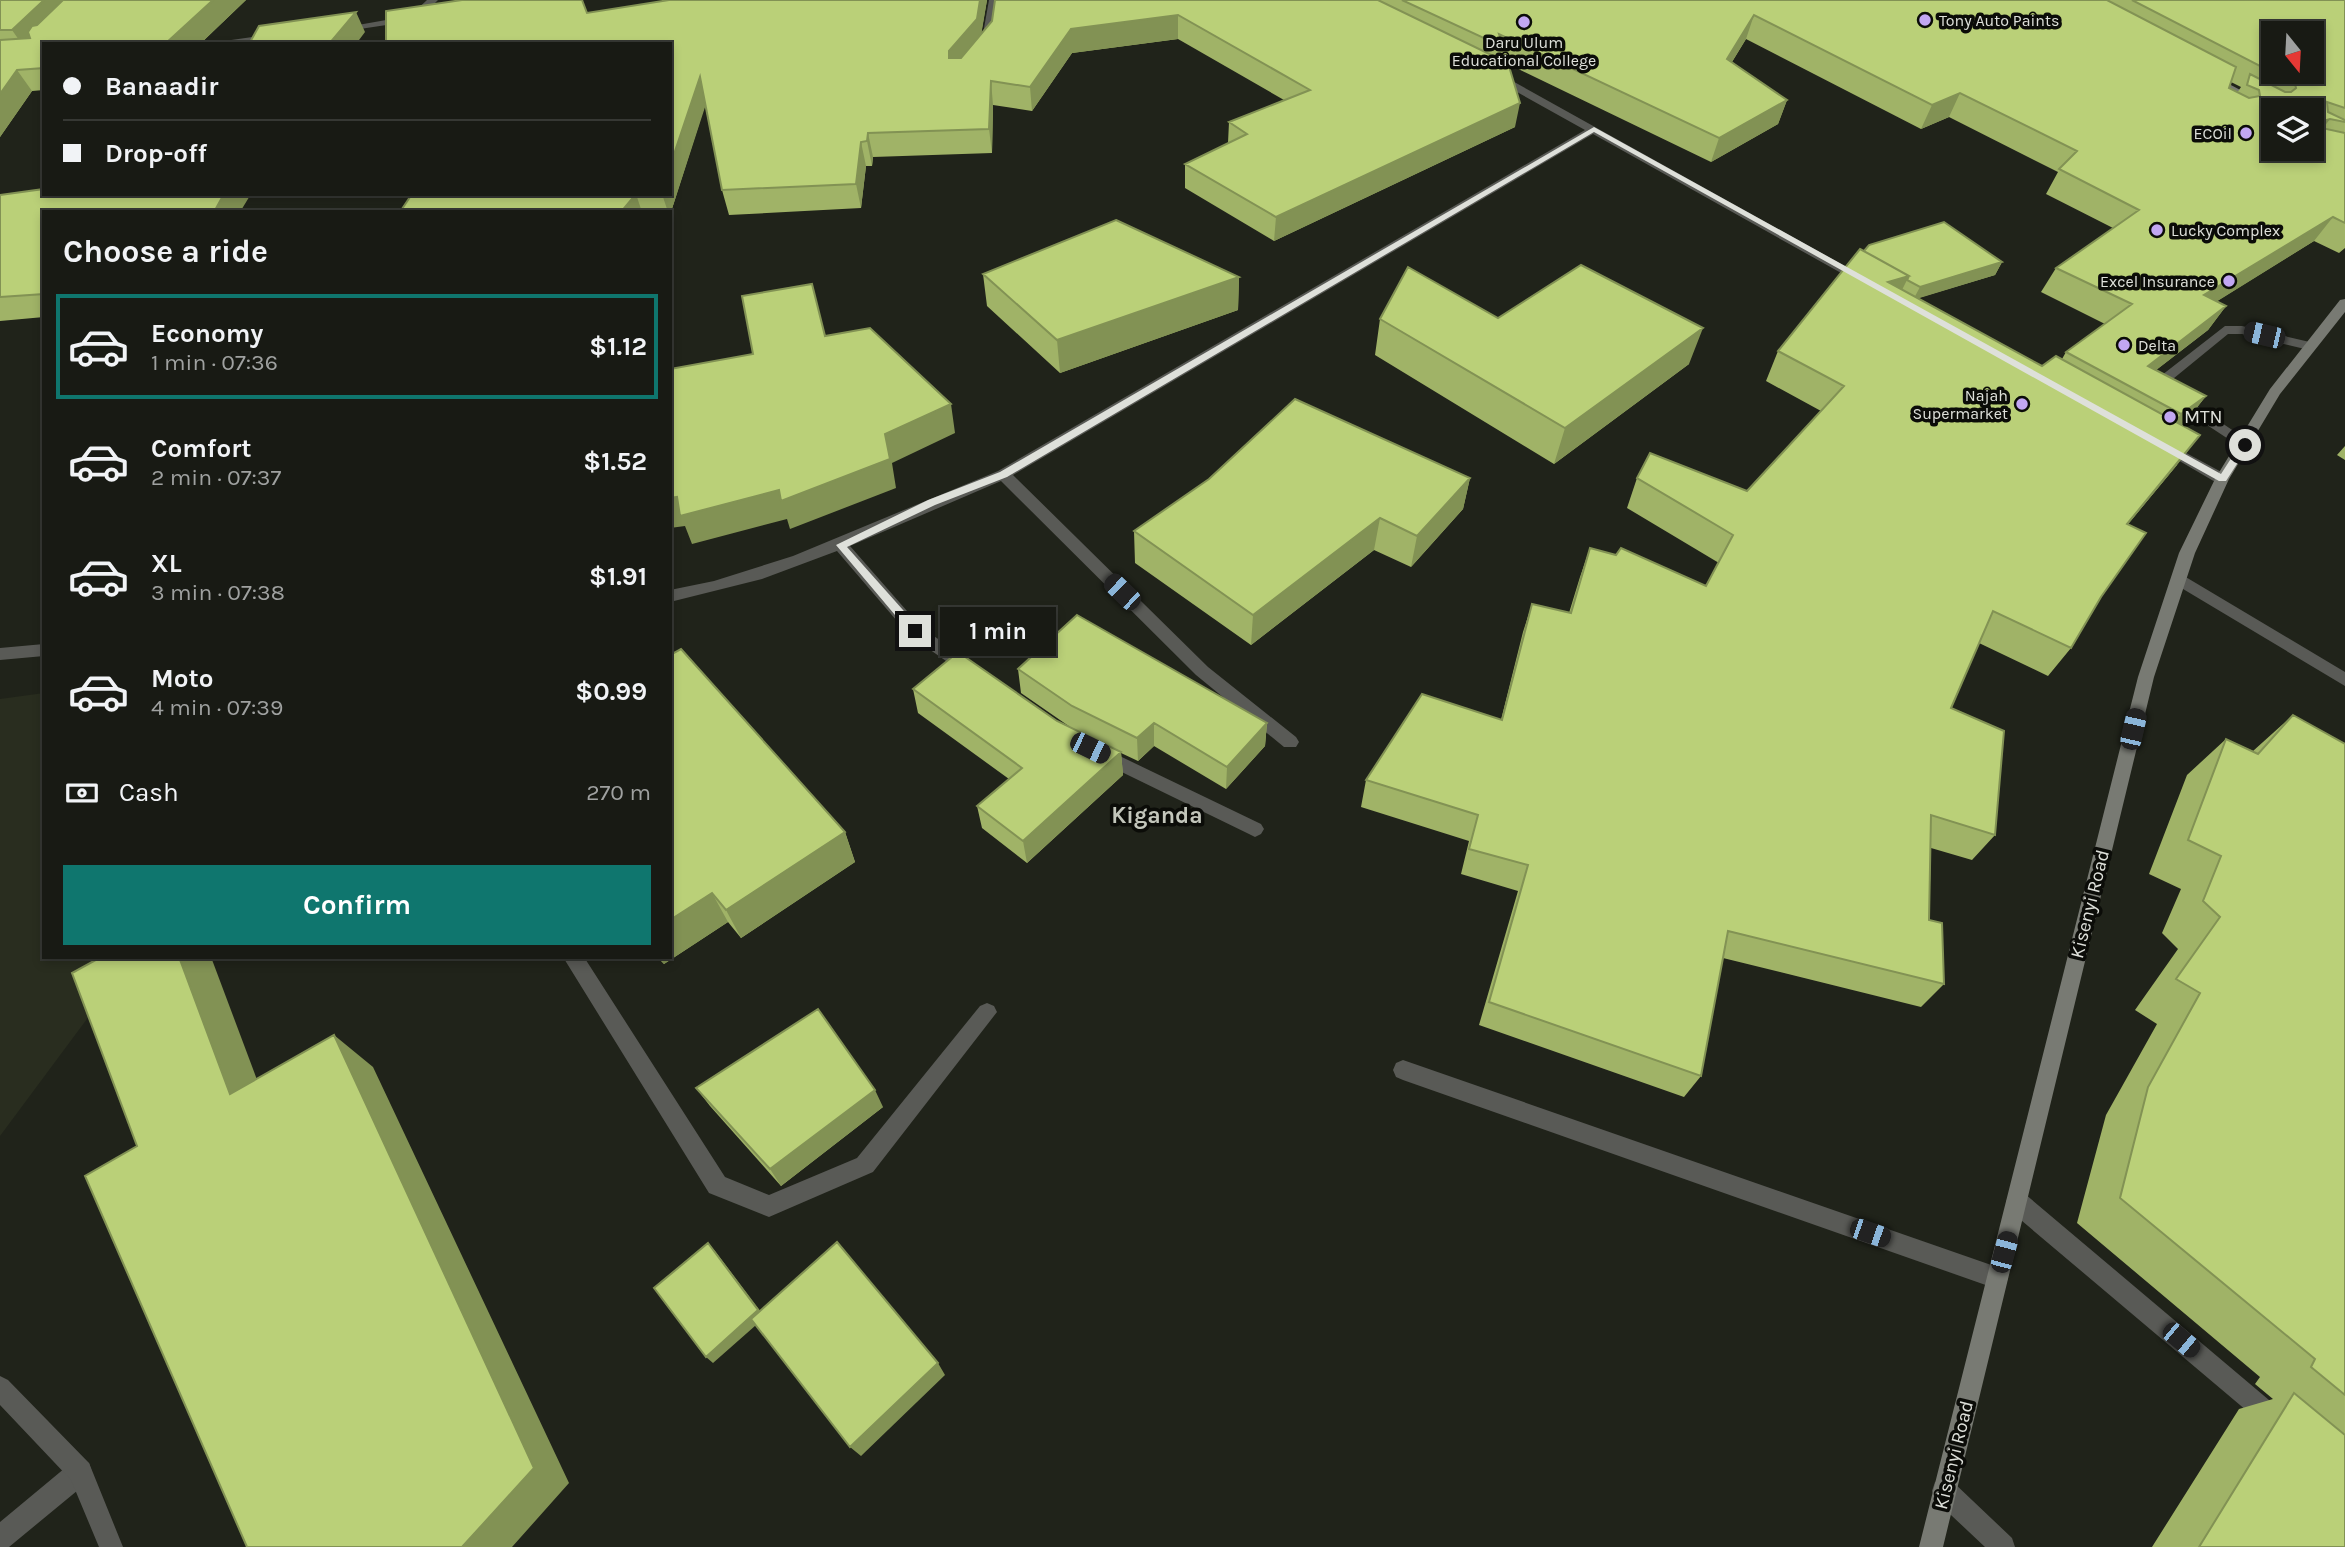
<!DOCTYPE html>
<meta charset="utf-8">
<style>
:root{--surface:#181a14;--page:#21231d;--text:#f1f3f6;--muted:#9fa1a0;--line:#363834;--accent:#0f766e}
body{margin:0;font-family:Karla,sans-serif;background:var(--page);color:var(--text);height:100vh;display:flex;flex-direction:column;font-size:26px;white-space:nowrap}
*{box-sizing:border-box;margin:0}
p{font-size:23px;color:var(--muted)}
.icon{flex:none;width:38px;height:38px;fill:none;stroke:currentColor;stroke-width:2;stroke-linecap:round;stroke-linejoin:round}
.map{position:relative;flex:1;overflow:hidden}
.panel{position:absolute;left:42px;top:210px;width:630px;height:749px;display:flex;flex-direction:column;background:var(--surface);border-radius:0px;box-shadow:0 4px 10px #0003,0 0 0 2px var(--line)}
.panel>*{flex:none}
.hud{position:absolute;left:42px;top:42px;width:630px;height:154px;border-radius:0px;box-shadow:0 4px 10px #0003,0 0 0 2px var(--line);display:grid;align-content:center;height:154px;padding:0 21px;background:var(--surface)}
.needle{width:46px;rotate:162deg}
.fabs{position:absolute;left:2261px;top:21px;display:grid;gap:14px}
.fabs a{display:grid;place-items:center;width:63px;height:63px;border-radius:0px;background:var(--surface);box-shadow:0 4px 10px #0003,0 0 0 2px var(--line);font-size:35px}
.end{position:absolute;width:32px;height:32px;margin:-16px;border:9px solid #dee0da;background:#111;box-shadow:0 0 0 4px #111}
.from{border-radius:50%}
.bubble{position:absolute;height:49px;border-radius:0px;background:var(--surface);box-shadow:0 4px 10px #0003,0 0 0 2px var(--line);font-size:23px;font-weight:700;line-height:49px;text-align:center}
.car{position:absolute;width:21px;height:42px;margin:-21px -10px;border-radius:9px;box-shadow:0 0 5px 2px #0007;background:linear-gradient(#222 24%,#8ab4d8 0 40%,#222 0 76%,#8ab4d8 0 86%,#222 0)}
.hud b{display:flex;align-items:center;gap:24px;height:66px;font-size:26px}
.hud b+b{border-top:2px solid var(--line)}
.hud i{width:18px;height:18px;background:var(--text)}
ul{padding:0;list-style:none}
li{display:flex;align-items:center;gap:21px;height:105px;margin:0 14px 10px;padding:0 7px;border:4px solid transparent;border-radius:0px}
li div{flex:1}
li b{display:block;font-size:26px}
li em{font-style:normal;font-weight:700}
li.selected{border-color:var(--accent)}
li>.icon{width:63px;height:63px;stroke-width:1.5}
h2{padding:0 21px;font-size:32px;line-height:84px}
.pay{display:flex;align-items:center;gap:18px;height:77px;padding:0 21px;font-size:26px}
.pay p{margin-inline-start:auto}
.button{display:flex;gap:14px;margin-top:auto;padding:14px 21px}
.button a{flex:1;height:80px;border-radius:0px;background:var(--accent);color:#fff;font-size:28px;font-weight:700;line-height:80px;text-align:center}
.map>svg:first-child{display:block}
.built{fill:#292d1f}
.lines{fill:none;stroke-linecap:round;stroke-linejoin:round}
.lane{fill:#595a56;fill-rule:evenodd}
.street{fill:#595a56;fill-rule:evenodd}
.secondary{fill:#787a73;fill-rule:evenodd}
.wall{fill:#a0b367;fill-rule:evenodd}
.shaded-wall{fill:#829254}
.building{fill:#bad078;stroke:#829254;stroke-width:2;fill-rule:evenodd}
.route{fill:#dee0da}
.poi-dot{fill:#c2a7f2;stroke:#0b0c08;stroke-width:2.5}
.labels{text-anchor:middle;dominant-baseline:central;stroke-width:7;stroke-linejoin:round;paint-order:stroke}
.far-poi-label{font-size:16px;fill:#dee0da;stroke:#0b0c08;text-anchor:start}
.poi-label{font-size:19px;fill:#dee0da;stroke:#0b0c08;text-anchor:start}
.street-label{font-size:19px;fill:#dee0da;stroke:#0b0c08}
.quarter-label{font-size:23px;font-weight:bold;fill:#c3c6bb;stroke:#0b0c08}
</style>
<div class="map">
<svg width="2345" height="1547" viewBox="0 0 2345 1547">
<rect width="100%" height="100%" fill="#20231a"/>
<path class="built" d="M44 693V957H133L0 1136V699Z"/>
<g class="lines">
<path class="lane" d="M427 0H438L418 20H410V16Z
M989 0H999L991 45 986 48 981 45Z
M2225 326H2242L2314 343 2316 346 2309 350 2242 334H2228L2168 383 2173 390 2250 442V448L2245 450 2163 396 2153 382Z
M2179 573 2345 672V686L2173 583 2171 579 2173 575Z
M1403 1060 1997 1267 2005 1270 2008 1278 2005 1286 1997 1289 1403 1080 1396 1077 1393 1070 1396 1063Z
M2017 1191 2025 1194 2282 1411 2286 1419 2282 1427 2274 1431 2266 1427 2009 1210 2006 1202 2009 1194Z
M80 1460 89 1463 92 1472 89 1481 9 1547H0V1522L71 1463Z
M1944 1479 1953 1482 2012 1538 2015 1547H1985L1935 1500 1932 1491 1935 1482Z"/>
<path class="street" d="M409 16 414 19 413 21 340 32 335 29Z
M274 34 279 37 278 39 240 44H203Z
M1490 73H1498L1870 280 1859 283 1593 134 1013 475 1208 667 1296 737 1299 742 1296 747H1284L1196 675 1001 481 850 546 921 627 978 667 980 671 978 675H966L909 635 837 551 762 579 670 602V590L714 581 793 556 998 471 1585 130 1490 77Z
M2164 441 2227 475V483H2217L2159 449V443Z
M44 644V656L0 660V648Z
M1101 747 1261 824 1264 829 1261 834 1255 837 1249 834 1095 759 1092 754 1095 749Z
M563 957H584L725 1177 769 1195 857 1158 980 1006 987 1003 994 1006 997 1012 873 1172 769 1217 709 1193Z
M0 1376 8 1380 89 1463 123 1547H99L71 1480 0 1405Z"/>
<path class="secondary" d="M2204 75H2212L2278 110H2273V114L2269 113 2204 79Z
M2345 299V312L2280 394 2229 479 2195 553 2154 677 1943 1547H1919L2138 677 2179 553 2215 479 2270 389 2340 300Z"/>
</g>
<path class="wall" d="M0 0H246L200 44H44V90L32 91 0 137Z
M669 0H987L981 34 992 21 995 0H2345V248L2339 253 2314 241 2217 301 2226 306 2208 330 2156 370 2206 396 2187 420 2181 425 2177 465 2128 524 2101 597 2071 648 2048 676 1979 643 1951 708 1995 835 1972 860 1931 848 1929 920 1944 984 1921 1007 1723 958 1701 1076 1684 1097 1479 1025 1518 891 1461 874 1469 841 1361 807 1366 780 1501 720 1523 632 1532 604 1569 613 1580 577 1590 548 1706 586 1719 563 1627 508 1637 478 1747 491 1821 411 1766 381 1778 351 1864 251 2002 262 1995 275 1918 298 2042 366 2062 359 2066 352 2105 324 2041 292 2056 268 2113 228 2046 194 2058 172 1949 117 1921 129 1746 39 1732 62 1787 100 1778 124 1711 162 1508 64 1515 127 1274 241 1185 188V164L1228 143 1229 122 1284 100 1178 39 1072 53 1032 111 993 105 992 153 873 157 872 166H866L861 208 729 215 722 190 705 105 670 215V212H400L412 194H670L587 13ZM2231 82 2241 87 2237 93 2229 88Z
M0 195 44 212V317L0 321Z
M983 274 1239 277 1238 310 1060 373 987 306Z
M1498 318 1689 364 1554 464 1375 355 1380 319Z
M2345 446V460L2337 455Z
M1470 478 1463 509 1411 567 1374 550 1251 645 1135 563 1134 531Z
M670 655 845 832 855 862 741 938 728 922 664 964 657 957H670Z
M1018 669 1267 723 1265 746 1226 789 1154 746 1138 761 1121 753 1123 775 1027 863 982 828 977 806 1009 779 918 713 913 689 1057 721 1073 729 1021 693Z
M2293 715 2345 744V1547H2152L2239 1409 2273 1399 2255 1384 2260 1377 2077 1223 2106 1115 2157 1024 2135 1010 2178 949 2162 933 2181 889 2149 874 2187 775 2226 739 2253 751Z
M696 1088 883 1107 781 1186 710 1106Z"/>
<path class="shaded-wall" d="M44 0H78L26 50 12 30Z
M213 0H246L200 44H165Z
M980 0H987L980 42 952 74 949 51Z
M356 12 365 32 356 44H329Z
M1178 15V39L1072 53 1032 111 1030 87 1071 29Z
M1754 15 1746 39 1719 83 1727 59Z
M17 70 32 91 0 137V94Z
M700 77 707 101 670 215V212H668L662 194H670V166Z
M991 81 993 105 992 153 989 129Z
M1960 93 1949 117 1921 129 1932 105Z
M1787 100 1778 124 1711 162 1719 138Z
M1520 103 1515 127 1274 241 1276 217Z
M2330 119 2312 143 2316 123Z
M868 133 873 157 872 166 867 141Z
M861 142 866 166 861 208 856 184Z
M224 194H251L240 212H214Z
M636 194 642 212H621Z
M2333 217 2314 241 2187 320 2204 295Z
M2002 262 1995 275 1913 300 1920 287Z
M1909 276 1894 306 1888 282Z
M1239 277 1238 310 1060 373 1057 340Z
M2226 306 2208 330 2133 388 2148 366Z
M1703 328 1689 364 1554 464 1565 428Z
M2206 396 2187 420 2162 439 2181 414Z
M951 404 955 433 892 463 896 488 790 529 787 519 692 544 685 526 670 528V498L885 434Z
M2200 435 2177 465 2104 553 2127 524Z
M1470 478 1463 509 1411 567 1417 536Z
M1380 518 1374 550 1251 645 1253 615Z
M1154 723V746L1138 761 1137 738Z
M1267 723 1265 746 1226 789 1227 767Z
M1121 752 1123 775 1027 863 1023 841Z
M845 832 855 862 741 938 726 910Z
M712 893 728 922 664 964 659 957H670V920Z
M179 957H211L274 1125 230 1094Z
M334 1035 373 1067 569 1483 512 1547H462Z
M875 1090 883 1107 781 1186 770 1169Z
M708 1243 715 1251 765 1317 713 1363 706 1357Z
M938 1363 945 1375 861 1456 850 1447Z"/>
<path class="building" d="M0 0H44L12 30H0Z
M63 0H213L165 44H44V68L17 70 0 94V40L30 38 28 32 32 26 37 25Z
M462 0H582L587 13 669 0H980L977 19 949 51V58H961L992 21 995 0H1378L1508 63 1520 103 1276 217 1185 164 1247 134 1229 122 1310 90 1178 15 1071 29 1030 87 991 81 989 129 868 133 867 141 861 142 856 184 722 190 700 77 670 166V44H386V11Z
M1402 0H2107L2236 67 2229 88 2249 98 2260 96 2259 90 2247 85 2250 74 2285 92H2291L2296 88 2295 84 2132 0H2345V108L2327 102 2328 112 2345 120V122L2330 119 2316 123 2317 127 2345 133V223L2333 217 2204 295 2226 306 2148 366 2206 396 2181 414 2066 352 2132 304 2056 268 2139 210 2059 169 2077 151 1960 93 1932 105 1754 15 1727 59 1787 100 1719 138 1499 34 1503 47ZM2273 33H2312V72H2273ZM2273 110H2312V149H2273Z
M356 12 329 44H249L259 26Z
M44 189V194H224L214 212H44V294L0 297V195Z
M412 194H639H636L621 212H400Z
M1116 220 1239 277 1057 340 983 274Z
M1944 222 2002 262 1920 287 1907 280 1909 276 1864 251 1869 245Z
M1860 249 1909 276 1888 282 2042 366 2056 356 2200 435 2127 524 2146 533 2101 597 2071 648 1993 611 1951 708 2004 731 1995 835 1931 815 1929 920 1942 923 1944 984 1728 931 1701 1076 1489 1002 1528 865 1469 849 1478 815 1366 780 1422 694 1502 720 1532 604 1571 613 1590 548 1616 555 1621 548 1706 586 1733 535 1637 478 1650 453 1747 491 1844 386 1778 351Z
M1581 265 1703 328 1565 428 1380 319 1408 267 1498 318Z
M812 284 825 336 870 328 951 404 885 434 890 459 781 501 779 490 680 516 677 497 670 498V369L753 354 742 296Z
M1295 399 1470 478 1417 536 1380 518 1253 615 1134 531 1209 479Z
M1077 615 1267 723 1227 767 1154 723 1137 738 1072 706 1018 669Z
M681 649 845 832 726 910 712 893 670 920V655Z
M958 652 1057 721 1121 752 1023 841 977 806 1022 768 913 689Z
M2293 715 2345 744V1395L2311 1367 2315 1359 2120 1198 2148 1087 2200 993 2176 979 2220 917 2203 901 2221 856 2188 840 2226 739 2258 754Z
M101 957H179L230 1094 334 1035 534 1468 462 1547H247L85 1176 137 1146 72 973Z
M818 1009 875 1090 770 1169 696 1088Z
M837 1242 938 1363 850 1447 751 1319Z
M708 1243 758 1310 706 1357 654 1288Z
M2294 1393 2345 1435V1547H2199Z"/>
<path class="route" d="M1594 127 2221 474 2241 443 2249 445 2226 481H2219L1594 132 1007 477 935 505 847 547 919 628V634H911L836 545 928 500 1000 472Z"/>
<g class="poi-dot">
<circle cx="1925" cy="20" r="7"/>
<circle cx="1524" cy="22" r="7"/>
<circle cx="2246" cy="133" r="7"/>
<circle cx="2157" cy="230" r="7"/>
<circle cx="2229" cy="281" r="7"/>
<circle cx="2124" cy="345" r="7"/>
<circle cx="2022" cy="404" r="7"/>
<circle cx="2170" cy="417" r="7"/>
</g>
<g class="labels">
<g class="far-poi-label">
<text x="1939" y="20">Tony Auto Paints</text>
<text x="1524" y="42" text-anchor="middle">Daru Ulum<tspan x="1524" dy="18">Educational College</tspan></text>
<text x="2232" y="133" text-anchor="end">ECOil</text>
<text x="2171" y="230">Lucky Complex</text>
<text x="2215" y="281" text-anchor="end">Excel Insurance</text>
<text x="2138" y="345">Delta</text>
<text x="2008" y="395" text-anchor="end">Najah<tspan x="2008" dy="18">Supermarket</tspan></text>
</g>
<g class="poi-label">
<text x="2184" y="417">MTN</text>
</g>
<g class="street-label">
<text transform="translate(2090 904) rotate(-76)">Kisenyi Road</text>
<text transform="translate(1954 1455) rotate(-76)">Kisenyi Road</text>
</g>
<g class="quarter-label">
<text x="1157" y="815">Kiganda</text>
</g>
</g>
</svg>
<div class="fabs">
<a><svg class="needle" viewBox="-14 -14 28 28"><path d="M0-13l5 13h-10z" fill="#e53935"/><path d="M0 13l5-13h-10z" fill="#9fa1a0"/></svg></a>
<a><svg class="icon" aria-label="layers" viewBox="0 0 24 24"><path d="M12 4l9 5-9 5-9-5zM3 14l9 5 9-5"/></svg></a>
</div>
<i class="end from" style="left:2245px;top:445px"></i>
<i class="end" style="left:915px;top:631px"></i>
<div class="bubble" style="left:940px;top:607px;width:116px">1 min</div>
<i class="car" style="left:2264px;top:335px;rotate:283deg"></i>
<i class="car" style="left:1122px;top:592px;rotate:314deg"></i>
<i class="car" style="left:2133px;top:729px;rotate:13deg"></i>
<i class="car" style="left:1090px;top:748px;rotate:116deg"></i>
<i class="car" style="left:1870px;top:1233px;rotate:109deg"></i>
<i class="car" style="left:2004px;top:1252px;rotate:15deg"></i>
<i class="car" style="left:2181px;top:1340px;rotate:130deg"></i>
<div class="hud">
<b><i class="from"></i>Banaadir</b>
<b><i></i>Drop-off</b>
</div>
<section class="panel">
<h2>Choose a ride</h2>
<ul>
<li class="selected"><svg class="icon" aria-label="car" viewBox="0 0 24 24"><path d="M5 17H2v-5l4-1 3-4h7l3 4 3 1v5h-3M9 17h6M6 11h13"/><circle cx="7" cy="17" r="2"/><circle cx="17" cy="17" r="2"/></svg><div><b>Economy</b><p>1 min · 07:36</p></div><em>$1.12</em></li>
<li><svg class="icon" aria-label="car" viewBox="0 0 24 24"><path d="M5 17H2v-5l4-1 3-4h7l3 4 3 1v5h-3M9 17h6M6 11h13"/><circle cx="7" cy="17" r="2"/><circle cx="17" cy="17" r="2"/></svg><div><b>Comfort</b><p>2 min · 07:37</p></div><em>$1.52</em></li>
<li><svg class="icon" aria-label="car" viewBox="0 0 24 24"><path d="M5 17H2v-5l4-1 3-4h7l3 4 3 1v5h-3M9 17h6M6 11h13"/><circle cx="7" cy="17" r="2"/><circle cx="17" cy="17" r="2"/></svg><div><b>XL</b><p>3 min · 07:38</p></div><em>$1.91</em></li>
<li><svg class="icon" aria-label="car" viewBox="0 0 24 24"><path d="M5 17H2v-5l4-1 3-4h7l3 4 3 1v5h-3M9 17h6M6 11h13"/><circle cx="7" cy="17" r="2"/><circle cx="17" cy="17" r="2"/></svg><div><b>Moto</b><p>4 min · 07:39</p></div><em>$0.99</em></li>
</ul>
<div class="pay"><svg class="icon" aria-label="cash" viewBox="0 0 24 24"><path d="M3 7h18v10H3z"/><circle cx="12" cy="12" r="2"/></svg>Cash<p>270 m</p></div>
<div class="button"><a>Confirm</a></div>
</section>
</div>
